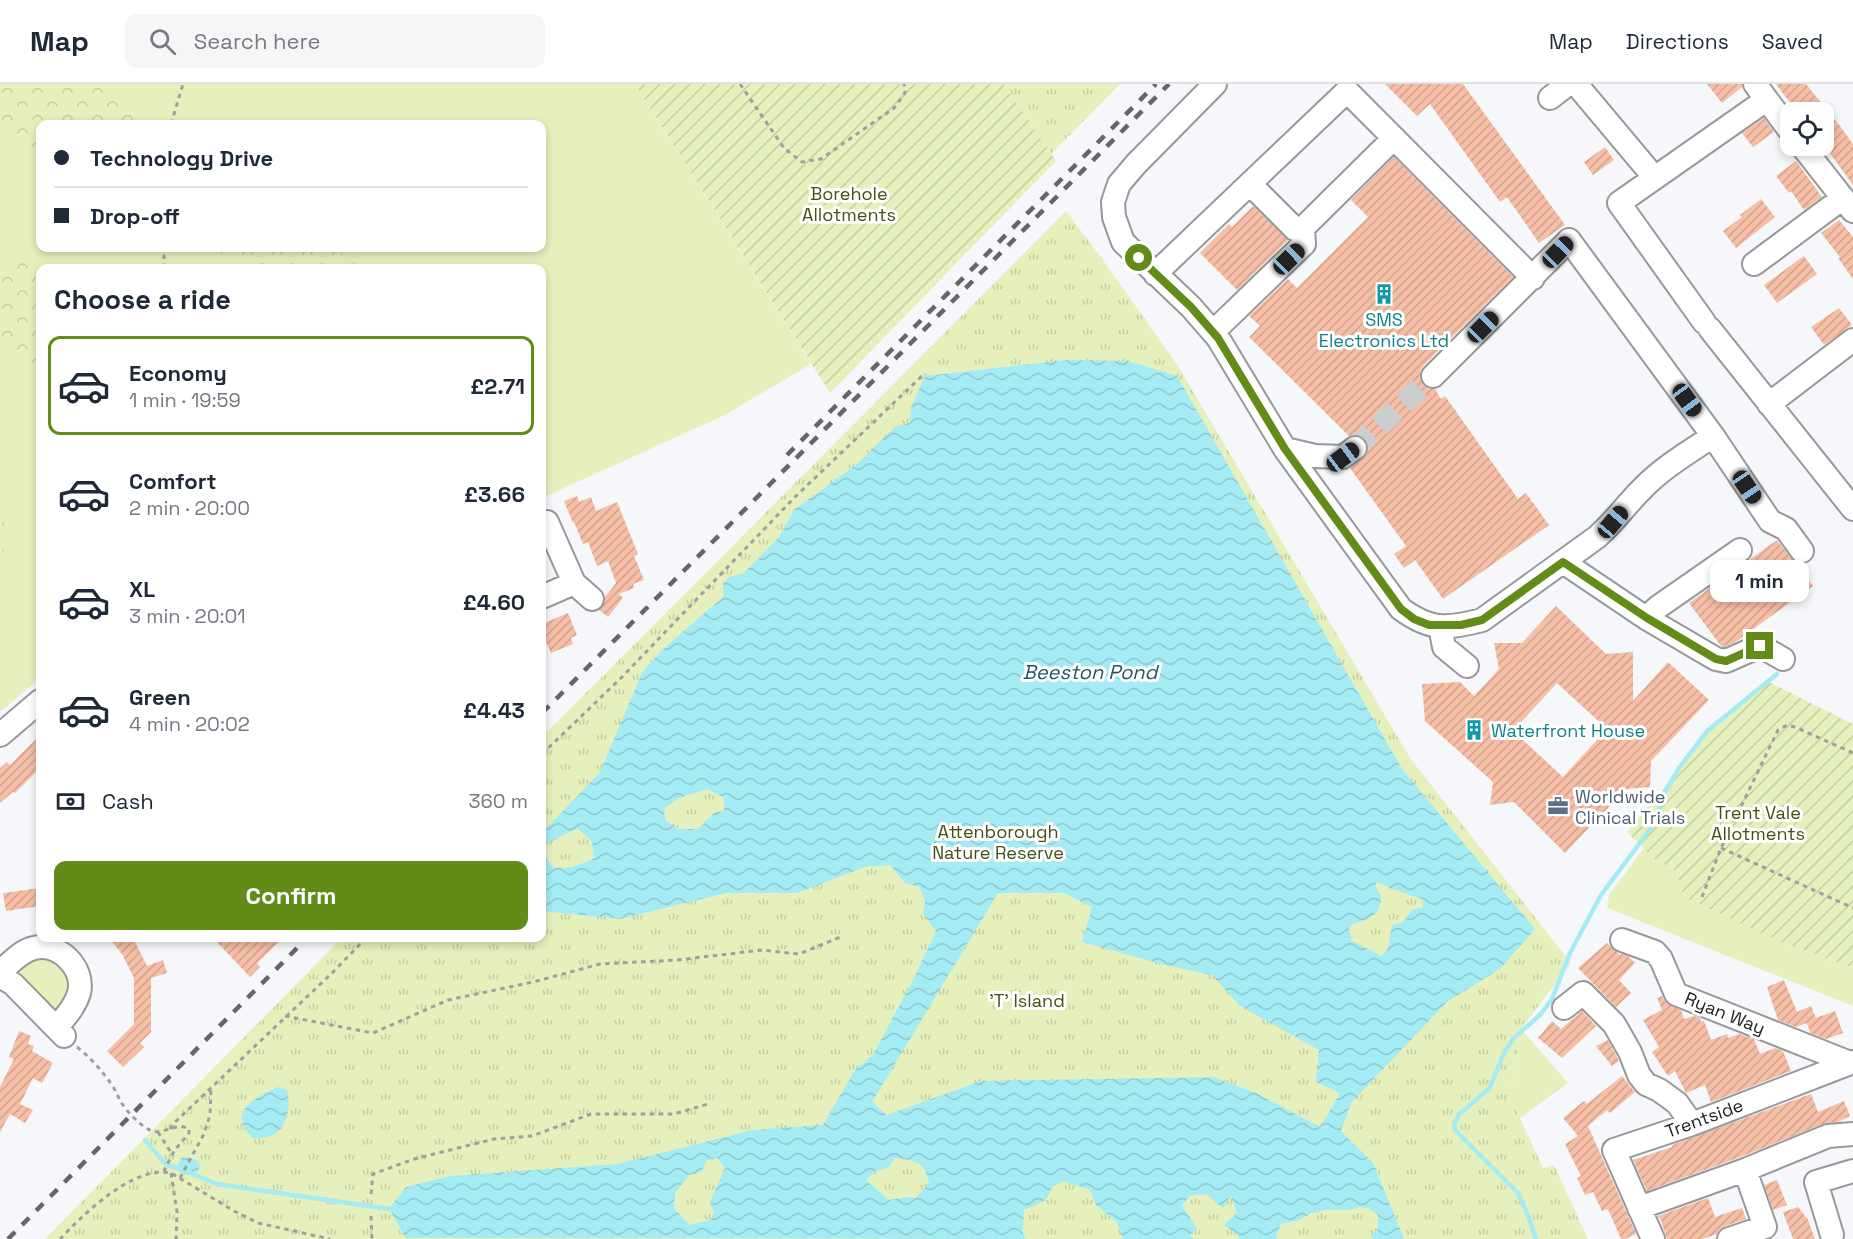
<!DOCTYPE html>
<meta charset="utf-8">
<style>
:root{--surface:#fff;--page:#f6f6f7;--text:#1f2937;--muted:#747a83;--line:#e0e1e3;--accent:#628b18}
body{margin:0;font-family:"Space Grotesk",sans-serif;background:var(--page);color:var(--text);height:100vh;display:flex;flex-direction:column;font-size:22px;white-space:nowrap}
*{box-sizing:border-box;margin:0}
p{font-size:20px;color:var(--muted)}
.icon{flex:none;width:33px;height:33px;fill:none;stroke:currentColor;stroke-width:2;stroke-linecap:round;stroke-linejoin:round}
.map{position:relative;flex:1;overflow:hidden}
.details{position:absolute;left:36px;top:180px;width:510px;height:678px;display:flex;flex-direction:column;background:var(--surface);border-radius:12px;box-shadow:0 3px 9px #0003}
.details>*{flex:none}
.hud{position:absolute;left:36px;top:36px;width:510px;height:132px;border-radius:12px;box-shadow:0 3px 9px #0003;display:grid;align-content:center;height:132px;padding:0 18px;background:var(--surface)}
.tools{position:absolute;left:1780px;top:18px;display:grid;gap:12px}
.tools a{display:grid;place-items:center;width:54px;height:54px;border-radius:12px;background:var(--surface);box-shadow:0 3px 9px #0003;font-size:30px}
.end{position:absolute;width:27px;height:27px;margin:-14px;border:8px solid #628b18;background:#fff;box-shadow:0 0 0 3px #fff}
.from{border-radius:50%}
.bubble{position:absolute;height:42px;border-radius:12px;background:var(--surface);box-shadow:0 3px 9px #0003;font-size:20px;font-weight:700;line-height:42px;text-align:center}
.car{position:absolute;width:18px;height:36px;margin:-18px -9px;border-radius:8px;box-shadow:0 0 4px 2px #0007;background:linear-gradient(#222 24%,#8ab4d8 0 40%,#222 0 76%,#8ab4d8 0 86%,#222 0)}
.hud b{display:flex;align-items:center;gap:21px;height:57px;font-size:22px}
.hud b+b{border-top:2px solid var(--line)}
.hud i{width:15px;height:15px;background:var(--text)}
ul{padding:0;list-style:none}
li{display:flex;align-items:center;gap:18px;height:99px;margin:0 12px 9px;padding:0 6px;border:3px solid transparent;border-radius:12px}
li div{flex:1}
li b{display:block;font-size:22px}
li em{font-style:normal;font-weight:700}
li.on{border-color:var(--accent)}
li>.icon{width:54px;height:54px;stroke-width:1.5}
h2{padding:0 18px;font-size:27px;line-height:72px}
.pay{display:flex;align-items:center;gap:15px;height:66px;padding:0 18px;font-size:22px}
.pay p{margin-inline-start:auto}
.button{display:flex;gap:12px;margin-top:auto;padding:12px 18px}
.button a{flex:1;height:69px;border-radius:12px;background:var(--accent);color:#fff;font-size:24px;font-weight:700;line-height:69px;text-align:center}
header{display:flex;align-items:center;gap:36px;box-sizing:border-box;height:84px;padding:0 30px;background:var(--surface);border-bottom:2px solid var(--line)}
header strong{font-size:28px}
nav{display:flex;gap:33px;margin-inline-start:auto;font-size:21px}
.search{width:420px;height:54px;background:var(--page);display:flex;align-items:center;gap:15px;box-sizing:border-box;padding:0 21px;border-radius:12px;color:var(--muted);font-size:22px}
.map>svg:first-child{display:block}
.grass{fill:#e5f0bc;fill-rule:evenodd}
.forest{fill:url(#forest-crowns)}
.park{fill:url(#park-tufts)}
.garden{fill:url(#garden-furrows)}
.water{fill:url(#water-waves);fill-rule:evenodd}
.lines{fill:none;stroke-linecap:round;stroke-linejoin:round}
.stream{stroke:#a4ebf4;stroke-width:4.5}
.building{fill:url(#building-hatch);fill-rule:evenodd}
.minor-tunnel{stroke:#cccdcf;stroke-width:22;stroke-dasharray:22 11;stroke-linecap:butt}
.minor-casing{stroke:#97989a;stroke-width:26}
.path{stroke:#9f9fa1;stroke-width:3;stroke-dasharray:4.5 4.5;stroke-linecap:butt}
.minor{stroke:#fff;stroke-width:22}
.rail{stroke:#666668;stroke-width:4.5;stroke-dasharray:10 10;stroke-linecap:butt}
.route{stroke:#628b18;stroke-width:8}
.labels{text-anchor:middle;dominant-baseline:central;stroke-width:6;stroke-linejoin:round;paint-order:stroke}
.park-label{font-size:18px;fill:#464f14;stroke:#fff}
.culture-label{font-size:18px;fill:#0d838f;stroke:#fff}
.service-label{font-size:18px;fill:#4e5e75;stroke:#fff;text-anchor:start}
.street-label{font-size:18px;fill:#232324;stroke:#fff}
.water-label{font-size:20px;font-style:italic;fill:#1c585e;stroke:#fff}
</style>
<header>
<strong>Map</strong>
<div class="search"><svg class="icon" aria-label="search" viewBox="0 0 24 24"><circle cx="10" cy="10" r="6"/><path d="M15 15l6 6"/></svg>Search here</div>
<nav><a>Map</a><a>Directions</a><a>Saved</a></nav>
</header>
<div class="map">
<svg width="1853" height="1155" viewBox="0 0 1853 1155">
<defs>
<pattern id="forest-crowns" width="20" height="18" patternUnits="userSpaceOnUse" patternTransform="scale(1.5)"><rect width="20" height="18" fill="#e5f0bc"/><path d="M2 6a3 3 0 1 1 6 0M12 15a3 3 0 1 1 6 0" fill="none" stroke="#c4cea1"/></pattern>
<pattern id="park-tufts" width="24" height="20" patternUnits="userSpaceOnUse" patternTransform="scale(1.5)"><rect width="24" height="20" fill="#e5f0bc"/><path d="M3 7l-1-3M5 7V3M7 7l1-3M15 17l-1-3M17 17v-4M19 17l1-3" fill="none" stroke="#c4cea1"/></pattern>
<pattern id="garden-furrows" width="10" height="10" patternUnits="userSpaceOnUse" patternTransform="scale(1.5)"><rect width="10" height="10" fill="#e5f0bc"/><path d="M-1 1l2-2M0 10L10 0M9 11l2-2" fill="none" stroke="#c4cea1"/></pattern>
<pattern id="water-waves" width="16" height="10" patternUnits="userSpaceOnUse" patternTransform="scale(1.5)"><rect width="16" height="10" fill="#a4ebf4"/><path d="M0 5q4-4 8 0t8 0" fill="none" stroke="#8dc9d1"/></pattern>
<pattern id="building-hatch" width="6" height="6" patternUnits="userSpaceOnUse" patternTransform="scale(1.5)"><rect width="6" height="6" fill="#f5bea5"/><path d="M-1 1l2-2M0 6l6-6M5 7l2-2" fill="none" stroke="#d2a38e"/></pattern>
</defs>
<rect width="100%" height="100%" fill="#f6f7fa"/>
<path class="grass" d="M0 0H635L811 280 725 331 542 414V184H40V594L0 628ZM40 40H542V164H40Z
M1644 764 1656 776 1676 787 1683 807 1786 860 1853 884V922L1607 824 1609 811Z
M27 872H50L74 898 60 929 14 886Z
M1521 945 1568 999 1520 1034 1510 1014Z"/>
<path class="forest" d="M0 0H106L140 28 143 40H40V72L0 54Z
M211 164H334L366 184H249Z
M0 171 44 184H40V303L33 289 0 259Z
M0 434 11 447 0 475Z"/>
<path class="park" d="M1004 0H1120L1051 70Z
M1066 127 1103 176 1178 282 1410 674 1571 879 1521 945 1510 1013 1543 1084 1554 1081 1588 1155H45L342 854H542V653Z"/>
<path class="garden" d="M635 0H1004L1056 77 830 309Z
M1769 598 1853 640V884L1786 860 1688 815 1683 809 1676 787 1656 776 1627 748 1680 685 1708 647Z"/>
<path class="water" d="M1066 276 1128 277 1177 292 1402 685 1535 845 1501 884 1447 918 1351 1019 1341 1047 1373 1079 1404 1155H1373L1371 1153 1378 1144V1131L1368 1124 1359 1123 1349 1126H1327L1312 1129 1299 1136 1281 1140 1276 1153 1277 1155H1240L1237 1150 1224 1141 1237 1129 1231 1112 1223 1124 1206 1110 1190 1112 1182 1121 1197 1145 1190 1151 1194 1155H1123L1117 1138 1096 1121 1090 1106 1064 1097 1052 1103 1046 1116 1024 1126 1023 1149 1025 1155 406 1154 389 1125 406 1103 450 1092 618 1080 752 1046 823 1041 855 986 873 971 914 894 936 847 923 830 925 816 919 803 905 799 890 781 865 783 797 809H726L620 835 542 827V749L600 688 642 589 661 567 724 512 723 499 729 493 743 490 779 453 794 426 857 380 895 343 910 339 911 324 925 292ZM707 705 724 714V727L715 728 698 745H679L665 736 664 725 679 714ZM578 745 592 757 594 774C580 781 570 786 553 783L546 774V760C557 755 566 748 578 745ZM1377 798C1392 805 1408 810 1424 816L1422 824 1413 825 1402 839 1392 841 1388 864 1382 872 1352 857 1349 844 1354 839C1370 837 1381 829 1381 812L1375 802ZM998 809H1064L1092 823 1082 858 1161 880 1212 891 1240 922 1319 966 1316 998 1340 1009 1320 1043 1256 1009 1214 993 981 997 887 1031 872 1018ZM717 1074 725 1084 710 1118 715 1132 707 1137 689 1141 674 1124 675 1109 689 1091 702 1087 707 1076ZM895 1074C915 1076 925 1077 929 1099L916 1114 907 1113 889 1116 866 1096 875 1087 888 1084Z
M278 1003 287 1006C291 1022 288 1042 273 1051 268 1054 259 1054 253 1055 250 1051 246 1047 244 1043 233 1023 264 1009 278 1003Z
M187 1073 196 1076 200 1081 198 1088 183 1089 179 1087 178 1081 181 1074Z"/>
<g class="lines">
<path class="stream" d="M145 1056 150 1062
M153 1066 167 1081 178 1084 217 1100 389 1125
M1536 1155 1529 1134 1518 1109 1455 1046 1454 1040 1459 1030 1489 1005 1505 967 1514 954 1541 930 1552 915 1570 869 1601 811 1654 740 1662 713 1679 684 1707 647 1777 590"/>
</g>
<path class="building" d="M1385 0H1463L1565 141 1539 159 1507 113 1500 118 1430 20 1417 32Z
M1707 0H1742V3L1722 19Z
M1776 0H1806L1840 42 1853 60V101L1824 61V28H1797Z
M1764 34 1774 48 1753 63 1742 49Z
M1605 63 1614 76 1593 91 1584 78Z
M1394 73 1513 193 1423 282 1420 288V295L1424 302 1429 305H1435L1441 315 1445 312 1518 415 1526 409 1549 441 1443 515 1415 476 1404 484 1394 470 1406 462 1350 384 1367 370 1368 363 1366 356 1360 351 1349 352 1249 253 1260 242 1249 232 1288 195 1297 204 1368 133 1351 116Z
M1796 77 1822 113 1804 126 1791 107 1789 109 1776 92Z
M1761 115 1775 133 1736 164 1723 147 1742 133 1740 131Z
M1253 122 1288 156 1237 206 1200 169 1229 140 1232 143Z
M1839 136 1853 153V195L1838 174 1840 173 1821 149Z
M1804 172 1817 190 1777 219 1764 201Z
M1839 224 1852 241 1824 261 1811 243Z
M577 412 579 418 591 413 596 427 617 418 638 470 634 472 644 496 633 500 634 504 619 510 623 514 608 533 599 526 605 518V513L616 499 608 477 597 482 588 458 583 460 574 438 573 439 564 417Z
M1777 456 1813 502 1734 559 1724 563 1721 562 1689 519Z
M1556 522 1606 570 1633 568V617L1668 578 1709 616 1651 677 1650 703 1626 705 1565 769 1514 718 1490 721 1493 698 1425 637 1422 600 1460 598 1474 612 1499 585 1494 559H1522ZM1557 599 1607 645 1563 693 1513 647Z
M568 529 577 551 571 554 573 560 551 569 542 550V540Z
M40 651V684L15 709 13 708 0 719V684L7 678 10 681Z
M40 804V822L6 827 3 809Z
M109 854H133L147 882 163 876 167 889 151 894V948L140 959 144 963 123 983 107 967 134 940V894L122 870Z
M213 854H283L257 879 260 883 250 893Z
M1607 859 1620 871 1621 870 1628 872 1635 879 1619 896 1631 909 1616 923 1578 884Z
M1784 896 1797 928 1811 922 1816 934 1835 927 1843 949 1826 955 1810 949 1807 939 1796 943 1778 936 1767 903Z
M1662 912 1667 920 1681 926 1684 935 1694 932 1700 934 1701 938 1704 937 1711 956 1727 950 1728 954 1739 950 1754 955 1760 970 1775 964 1783 967 1791 987 1711 1018 1705 1001 1686 1009 1675 987 1668 992 1652 968 1659 963 1643 936 1662 926 1657 914Z
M1582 927 1596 942 1562 974 1538 954 1552 937 1561 945Z
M19 947 31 952 28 960 34 962 32 967 53 979 42 999 33 994 20 1020 33 1026 25 1039 10 1030 0 1048V1003L14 975 9 973Z
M1608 956 1619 977 1612 982 1596 962Z
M1622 992 1635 1008 1610 1029 1607 1026 1588 1042 1636 1150 1625 1155H1621L1608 1125 1602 1127 1593 1108 1585 1111 1577 1094 1581 1092 1565 1060 1578 1052 1563 1034 1584 1017 1587 1020Z
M1811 1010 1818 1028 1844 1017 1850 1032 1838 1038 1823 1040 1740 1073 1647 1107 1633 1076 1672 1063V1061Z
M1777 1096 1787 1121 1773 1126 1764 1101Z
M1708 1114 1715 1133 1742 1124 1746 1135 1725 1142 1719 1146 1717 1150 1703 1155H1667L1660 1134H1659L1658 1132Z
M1798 1123 1808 1136 1815 1155H1793L1783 1128Z"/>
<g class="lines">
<path class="minor-tunnel" d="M1355 364 1433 292"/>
<g class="minor-casing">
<path id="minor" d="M1215 0 1136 80 1119 100 1113 118 1114 133 1123 158 1191 223 1218 254 1285 365 1401 525C1431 547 1448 545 1482 536L1597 453C1614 438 1626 421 1642 405 1662 384 1689 368 1713 352
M1576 0 1654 93
M1755 0 1791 48
M1550 14 1568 0
M1802 62 1853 127
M1250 100 1295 145 1303 144 1394 54
M1754 180 1843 114
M1155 190 1347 7 1533 194
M1704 238 1619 119 1766 16
M1710 245 1853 425
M1213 248 1304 160 1303 144
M1433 292 1569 156 1713 352 1770 437 1786 445 1802 467
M1769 320 1853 256
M1285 365 1315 372 1343 373 1355 364
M547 438 574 499 592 515
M1563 478 1646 534 1716 575 1726 577 1760 562 1783 575
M542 513 574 499
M1646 534 1658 523 1740 466
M1440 542 1444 563 1467 582
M0 651 40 617
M1622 856 1655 868 1661 875 1676 910 1850 979
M0 888C10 880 20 867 34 864 59 858 85 884 79 909 75 923 65 933 56 944
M0 892 13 900 64 952
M1564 924 1583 909 1614 940 1630 968 1639 991 1646 1000 1659 1006 1677 1019 1692 1040
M1639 1124 1745 1086 1828 1052 1853 1050
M1832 1151 1816 1098 1853 1087
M1653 1155 1614 1066 1692 1040 1853 978
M1729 1155 1765 1143 1745 1086"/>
</g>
<path class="path" d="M740 0 784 64 802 78 821 75 894 24 905 9 904 0
M171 40 183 0
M164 184V164
M542 670 621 594 796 412 923 291
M1721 764 1853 824
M1702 813 1721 764 1778 646 1787 641 1795 643 1853 669
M285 932 373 949 448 916 533 898 600 880 677 876 762 866 799 870 843 852
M77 963C91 974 102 987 112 1001 116 1007 118 1013 121 1018 127 1028 138 1039 148 1045 161 1054 175 1037 189 1045V1049L174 1067 164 1087
M170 1045 173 1040 332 889 366 854
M158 1048 172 1070
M171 1089 177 1128 176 1155
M180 1094 204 1050 210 1031 211 1004
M371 1110 373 1090 414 1075 494 1055 532 1052 591 1030H674L708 1020
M371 1132 372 1155
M60 1155C84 1130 133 1081 171 1089L234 1127 258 1139 330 1155"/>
<use href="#minor" class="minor"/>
<path class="rail" d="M787 371 1156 0
M542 629 1169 0
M8 1155 307 854"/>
</g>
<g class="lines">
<path class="route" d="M1139 174 1191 223 1218 254 1285 365 1401 525 1414 535 1429 541H1461L1482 536 1563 478 1647 534 1716 575 1726 577 1760 562"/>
</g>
<defs>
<g id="building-bare" transform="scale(1.62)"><path d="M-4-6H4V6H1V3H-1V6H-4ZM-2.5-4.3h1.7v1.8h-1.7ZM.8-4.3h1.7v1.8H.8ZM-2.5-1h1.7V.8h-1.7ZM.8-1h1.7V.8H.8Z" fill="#0f9aa8" stroke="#fff" stroke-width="2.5" paint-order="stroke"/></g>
<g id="office-bare" transform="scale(1.62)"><path d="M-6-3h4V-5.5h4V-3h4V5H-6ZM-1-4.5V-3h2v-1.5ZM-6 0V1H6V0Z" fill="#5c6f8a" stroke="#fff" stroke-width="2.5" paint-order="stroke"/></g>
</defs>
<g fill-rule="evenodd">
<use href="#building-bare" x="1384" y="210"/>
<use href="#building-bare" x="1474" y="646"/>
<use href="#office-bare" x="1558" y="722"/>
</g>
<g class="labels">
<g class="park-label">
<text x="849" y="109">Borehole<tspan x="849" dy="21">Allotments</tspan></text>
<text x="1758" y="728">Trent Vale<tspan x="1758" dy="21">Allotments</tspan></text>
<text x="998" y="747">Attenborough<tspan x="998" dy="21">Nature Reserve</tspan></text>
<text x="1027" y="916">'T' Island</text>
</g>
<g class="culture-label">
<text x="1384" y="235">SMS<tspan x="1384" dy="21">Electronics Ltd</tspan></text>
<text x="1491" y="646" text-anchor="start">Waterfront House</text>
</g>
<g class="service-label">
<text x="1575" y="712">Worldwide<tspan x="1575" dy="21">Clinical Trials</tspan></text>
</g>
<g class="street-label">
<text transform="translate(1725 929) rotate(22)">Ryan Way</text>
<text transform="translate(1704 1034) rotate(-20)">Trentside</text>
</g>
<g class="water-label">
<text x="1090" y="588">Beeston Pond</text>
</g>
</g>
</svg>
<div class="tools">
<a><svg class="icon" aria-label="locate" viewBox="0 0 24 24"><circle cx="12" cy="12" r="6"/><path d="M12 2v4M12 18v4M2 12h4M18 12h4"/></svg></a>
</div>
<i class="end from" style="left:1139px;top:174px"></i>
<i class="end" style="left:1760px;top:562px"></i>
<div class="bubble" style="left:1710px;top:476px;width:99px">1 min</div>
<i class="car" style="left:1558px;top:168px;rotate:44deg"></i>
<i class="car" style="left:1289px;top:175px;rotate:46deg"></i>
<i class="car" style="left:1483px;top:243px;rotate:45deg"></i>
<i class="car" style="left:1687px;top:316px;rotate:144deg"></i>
<i class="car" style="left:1343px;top:373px;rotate:53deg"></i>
<i class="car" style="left:1747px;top:403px;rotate:146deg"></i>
<i class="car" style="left:1613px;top:438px;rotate:40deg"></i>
<div class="hud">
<b><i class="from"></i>Technology Drive</b>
<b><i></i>Drop-off</b>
</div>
<section class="details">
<h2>Choose a ride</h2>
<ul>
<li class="on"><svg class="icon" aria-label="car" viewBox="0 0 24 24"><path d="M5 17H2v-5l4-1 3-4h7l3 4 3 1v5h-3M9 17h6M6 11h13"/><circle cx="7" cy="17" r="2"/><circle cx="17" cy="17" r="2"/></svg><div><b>Economy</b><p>1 min · 19:59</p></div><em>£2.71</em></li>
<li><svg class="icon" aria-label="car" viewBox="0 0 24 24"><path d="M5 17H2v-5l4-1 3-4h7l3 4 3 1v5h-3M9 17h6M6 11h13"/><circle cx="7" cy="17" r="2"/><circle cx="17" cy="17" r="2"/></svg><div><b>Comfort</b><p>2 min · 20:00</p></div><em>£3.66</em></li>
<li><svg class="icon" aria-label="car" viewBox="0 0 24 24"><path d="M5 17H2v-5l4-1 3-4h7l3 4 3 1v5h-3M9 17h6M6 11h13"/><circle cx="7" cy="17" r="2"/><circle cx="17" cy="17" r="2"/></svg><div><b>XL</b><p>3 min · 20:01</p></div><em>£4.60</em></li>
<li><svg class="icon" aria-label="car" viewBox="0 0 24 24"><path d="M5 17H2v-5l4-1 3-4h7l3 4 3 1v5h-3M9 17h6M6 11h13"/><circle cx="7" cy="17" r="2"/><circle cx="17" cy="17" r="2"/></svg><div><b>Green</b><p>4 min · 20:02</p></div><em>£4.43</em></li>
</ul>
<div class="pay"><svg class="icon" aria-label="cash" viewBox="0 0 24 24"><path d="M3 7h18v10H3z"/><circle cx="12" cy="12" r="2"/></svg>Cash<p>360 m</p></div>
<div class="button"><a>Confirm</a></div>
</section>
</div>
